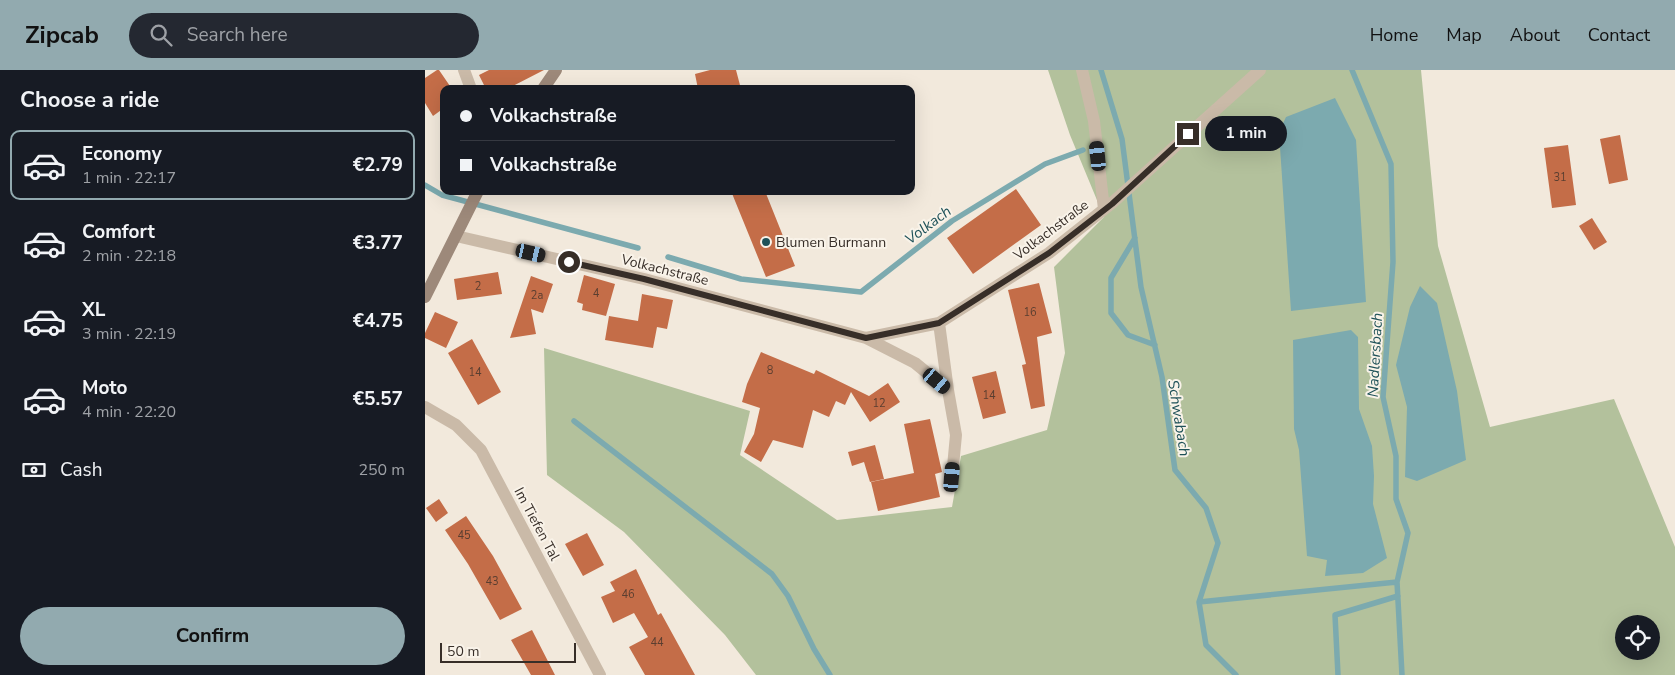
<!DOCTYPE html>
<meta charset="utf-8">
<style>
:root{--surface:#171b24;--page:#242831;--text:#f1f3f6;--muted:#9ea1a6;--line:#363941;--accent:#92aaaf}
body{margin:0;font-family:"Nunito Sans",sans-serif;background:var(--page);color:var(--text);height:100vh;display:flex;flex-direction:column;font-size:19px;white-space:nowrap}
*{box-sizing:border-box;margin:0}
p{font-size:16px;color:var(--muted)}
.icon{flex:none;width:28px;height:28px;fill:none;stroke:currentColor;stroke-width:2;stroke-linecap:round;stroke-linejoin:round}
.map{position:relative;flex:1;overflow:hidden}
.sheet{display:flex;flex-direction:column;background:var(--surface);width:425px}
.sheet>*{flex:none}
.hud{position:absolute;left:15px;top:15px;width:475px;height:110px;border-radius:10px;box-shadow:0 5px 20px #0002;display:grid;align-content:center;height:110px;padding:0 20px;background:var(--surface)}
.buttons{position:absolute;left:1190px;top:545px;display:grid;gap:10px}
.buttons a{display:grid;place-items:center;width:45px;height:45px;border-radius:50%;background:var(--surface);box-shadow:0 5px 20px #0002;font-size:25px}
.scale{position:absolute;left:15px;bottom:12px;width:136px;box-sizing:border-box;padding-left:5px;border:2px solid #372e28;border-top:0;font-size:14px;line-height:18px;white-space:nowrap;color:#372e28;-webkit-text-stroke:4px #f9f3e9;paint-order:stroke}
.end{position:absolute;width:22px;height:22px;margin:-11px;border:6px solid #372e28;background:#fff;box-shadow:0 0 0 2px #fff}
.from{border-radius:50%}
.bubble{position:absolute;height:35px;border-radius:18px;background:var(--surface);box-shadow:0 5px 20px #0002;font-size:16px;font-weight:700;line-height:35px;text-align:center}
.car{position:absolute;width:15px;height:30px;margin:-15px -8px;border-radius:6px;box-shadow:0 0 4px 1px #0007;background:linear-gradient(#222 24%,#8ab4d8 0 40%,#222 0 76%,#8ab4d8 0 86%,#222 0)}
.hud b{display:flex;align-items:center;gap:18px;height:48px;font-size:19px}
.hud b+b{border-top:1px solid var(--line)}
.hud i{width:12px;height:12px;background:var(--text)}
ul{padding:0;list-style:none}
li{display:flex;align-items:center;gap:15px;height:70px;margin:0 10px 8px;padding:0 10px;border:2px solid transparent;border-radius:10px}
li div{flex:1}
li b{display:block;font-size:19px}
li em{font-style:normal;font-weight:700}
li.on{border-color:var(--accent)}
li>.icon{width:45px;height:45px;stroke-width:1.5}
h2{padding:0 20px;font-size:22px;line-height:60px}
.pay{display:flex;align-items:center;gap:12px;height:55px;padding:0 20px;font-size:19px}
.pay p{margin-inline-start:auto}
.action{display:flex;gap:10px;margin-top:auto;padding:10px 20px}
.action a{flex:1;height:58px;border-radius:30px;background:var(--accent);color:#111;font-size:20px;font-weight:700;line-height:58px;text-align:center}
header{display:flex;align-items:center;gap:30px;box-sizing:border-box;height:70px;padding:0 25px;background:var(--accent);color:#111}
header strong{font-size:24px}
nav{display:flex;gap:28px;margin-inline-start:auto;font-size:18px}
.search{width:350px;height:45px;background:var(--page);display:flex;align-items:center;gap:12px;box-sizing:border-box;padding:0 18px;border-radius:28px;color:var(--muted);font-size:19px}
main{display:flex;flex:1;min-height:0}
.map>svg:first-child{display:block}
.green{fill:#b3c19c;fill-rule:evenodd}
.water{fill:#7caaaf}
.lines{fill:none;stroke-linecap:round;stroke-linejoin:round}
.stream{stroke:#7caaaf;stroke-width:5.5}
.building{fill:#c46d48}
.minor{stroke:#cabaa8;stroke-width:12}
.secondary{stroke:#9d897a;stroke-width:12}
.route{stroke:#372e28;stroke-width:6}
.poi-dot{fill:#1e5158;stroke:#f9f3e9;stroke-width:2}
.labels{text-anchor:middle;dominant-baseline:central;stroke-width:4;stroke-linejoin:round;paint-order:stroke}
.number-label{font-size:11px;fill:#5a3e30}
.street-label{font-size:14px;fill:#372e28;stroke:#f9f3e9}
.poi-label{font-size:14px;fill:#372e28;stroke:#f9f3e9;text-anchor:start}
.water-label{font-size:15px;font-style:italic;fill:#1e5158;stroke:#f9f3e9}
</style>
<header>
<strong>Zipcab</strong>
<div class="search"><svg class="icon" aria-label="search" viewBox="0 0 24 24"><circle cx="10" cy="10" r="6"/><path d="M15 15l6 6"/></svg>Search here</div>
<nav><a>Home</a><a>Map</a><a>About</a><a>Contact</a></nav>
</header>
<main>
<section class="sheet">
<h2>Choose a ride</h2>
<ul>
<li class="on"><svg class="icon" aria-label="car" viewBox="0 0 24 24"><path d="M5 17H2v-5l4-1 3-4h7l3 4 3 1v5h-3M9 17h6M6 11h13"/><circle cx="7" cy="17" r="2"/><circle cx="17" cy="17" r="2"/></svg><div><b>Economy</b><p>1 min · 22:17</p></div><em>€2.79</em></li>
<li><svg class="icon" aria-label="car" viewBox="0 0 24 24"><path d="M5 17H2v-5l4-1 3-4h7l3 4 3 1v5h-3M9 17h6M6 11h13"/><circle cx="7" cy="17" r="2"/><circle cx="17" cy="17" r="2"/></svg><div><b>Comfort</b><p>2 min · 22:18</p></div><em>€3.77</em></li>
<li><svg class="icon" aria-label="car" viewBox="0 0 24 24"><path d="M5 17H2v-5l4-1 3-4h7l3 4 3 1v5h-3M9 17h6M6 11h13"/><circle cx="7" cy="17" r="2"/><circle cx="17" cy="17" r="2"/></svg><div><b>XL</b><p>3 min · 22:19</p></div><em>€4.75</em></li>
<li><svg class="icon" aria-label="car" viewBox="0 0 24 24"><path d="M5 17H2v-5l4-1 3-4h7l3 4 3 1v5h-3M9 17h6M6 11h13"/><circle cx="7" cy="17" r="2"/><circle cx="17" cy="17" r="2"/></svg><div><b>Moto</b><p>4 min · 22:20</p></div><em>€5.57</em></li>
</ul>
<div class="pay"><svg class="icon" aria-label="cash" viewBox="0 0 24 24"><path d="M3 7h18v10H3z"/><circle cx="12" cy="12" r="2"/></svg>Cash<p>250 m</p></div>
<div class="action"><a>Confirm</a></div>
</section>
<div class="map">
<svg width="1250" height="605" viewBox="0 0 1250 605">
<rect width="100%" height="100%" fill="#f2e9dc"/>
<path class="green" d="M623 0H996L1013 176 1065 357 1189 329 1250 477V605H331L300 565 199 462 122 405 119 278 325 341 315 385 412 450 527 437 536 386 622 360 640 283 629 197 679 147 645 65ZM1199 554H1226V581H1199Z"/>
<path class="water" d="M910 28 931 70 941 232 866 241 854 62 861 47Z
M995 216 1012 233 1032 321 1041 390 992 411 980 407 982 337 971 295 985 237Z
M926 260 933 267 934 339 947 376 949 406 948 434 962 488 938 503 900 506 902 490 882 486 874 380 869 359 868 270Z"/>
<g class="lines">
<path class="stream" d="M676 0 697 69 716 217 737 307 750 400 781 438 793 473 774 532 781 575 811 605
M927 0 966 94 968 192 958 327 971 386V429L983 463 972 512 977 605
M0 115 17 125 213 178
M710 168 686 208V243L703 265 730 275
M243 187 316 209 436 222 527 151 620 94 658 80
M149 351 347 504 363 526 389 579 405 605
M774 532 972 512
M913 605 910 545 973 526"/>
</g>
<path class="building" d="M12 0H14L27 19H19V38L8 46 0 33V8Z
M64 0H119L82 19H61L54 5Z
M285 0H311L316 19H273L270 4Z
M1195 65 1203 110 1184 114 1175 69Z
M1143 75 1151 135 1127 138 1119 78Z
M591 119 616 155 548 204 522 168Z
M306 121H340L370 196 341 207Z
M1167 148 1182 172 1169 180 1154 156Z
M73 202 77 224 32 230 29 209Z
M159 205 190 214 181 246 157 240 158 234 152 232Z
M106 206 128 214 118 243 106 239 111 264 85 268Z
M614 213 627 263 612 267 620 336 606 339 597 295 601 294 583 220Z
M217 224 248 230 242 259 232 257 228 278 180 270 184 246 213 251Z
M10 242 33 252 21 278 0 268V263Z
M47 269 76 322 53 335 23 283Z
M336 282 389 304 391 300 444 326 463 313 475 332 445 352 426 322 420 335 411 331 404 347 388 340 378 378 348 370 336 392 319 382 329 364 335 338 317 332 322 314Z
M571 301 581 343 558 349 547 307Z
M505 349 517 402 510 404 515 427 453 441 446 412 489 403 479 354Z
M450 375 459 409 445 412 439 392 427 396 423 382Z
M14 429 23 443 11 452 1 438Z
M41 446 68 486 97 539 75 550 43 494 20 460Z
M162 463 179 495 158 506 140 474Z
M211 499 233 545 236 543 270 605H220L204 577 223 567 209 543 188 553 176 527 190 521 185 512Z
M107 560 130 605H106L86 570Z"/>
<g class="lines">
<path class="minor" d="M39 0 46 19
M657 0 669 51 679 139
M31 166 219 209 441 268 490 293 523 320
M514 253 523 320 531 365 527 407
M441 268 514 253 624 183 687 133 835 0
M0 337 31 355 56 380 175 605"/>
<path class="secondary" d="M118 19 131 0
M0 227 53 121"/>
</g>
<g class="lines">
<path class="route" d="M144 192 219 209 441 268 514 253 624 183 687 134 763 64"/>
</g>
<circle class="poi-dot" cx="341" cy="172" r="5"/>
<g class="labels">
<g class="number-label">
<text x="1135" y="107">31</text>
<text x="53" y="216">2</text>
<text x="171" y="223">4</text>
<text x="112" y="225">2a</text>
<text x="605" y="242">16</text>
<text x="345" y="300">8</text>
<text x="50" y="302">14</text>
<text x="564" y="325">14</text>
<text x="454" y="333">12</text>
<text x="39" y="465">45</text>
<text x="67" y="511">43</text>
<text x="203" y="524">46</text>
<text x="232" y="572">44</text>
</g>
<g class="street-label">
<text transform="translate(626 160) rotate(-37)">Volkachstraße</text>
<text transform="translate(240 200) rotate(14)">Volkachstraße</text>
<text transform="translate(112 454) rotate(62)">Im Tiefen Tal</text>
</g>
<g class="poi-label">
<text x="351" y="172">Blumen Burmann</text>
</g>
<g class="water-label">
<text transform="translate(503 155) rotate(-37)">Volkach</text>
<text transform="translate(950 285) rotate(-87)">Nadlersbach</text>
<text transform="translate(754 348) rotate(81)">Schwabach</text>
</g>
</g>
</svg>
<div class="buttons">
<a><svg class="icon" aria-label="locate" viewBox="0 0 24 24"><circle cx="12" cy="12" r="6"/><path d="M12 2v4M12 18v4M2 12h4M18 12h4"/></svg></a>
</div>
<div class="scale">50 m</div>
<i class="end from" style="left:144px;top:192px"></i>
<i class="end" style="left:763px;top:64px"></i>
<div class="bubble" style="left:780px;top:46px;width:82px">1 min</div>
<i class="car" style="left:673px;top:86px;rotate:354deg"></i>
<i class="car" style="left:106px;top:183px;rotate:103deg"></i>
<i class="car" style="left:512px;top:311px;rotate:130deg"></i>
<i class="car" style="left:527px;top:407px;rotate:5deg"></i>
<div class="hud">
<b><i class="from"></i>Volkachstraße</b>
<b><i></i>Volkachstraße</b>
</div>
</div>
</main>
